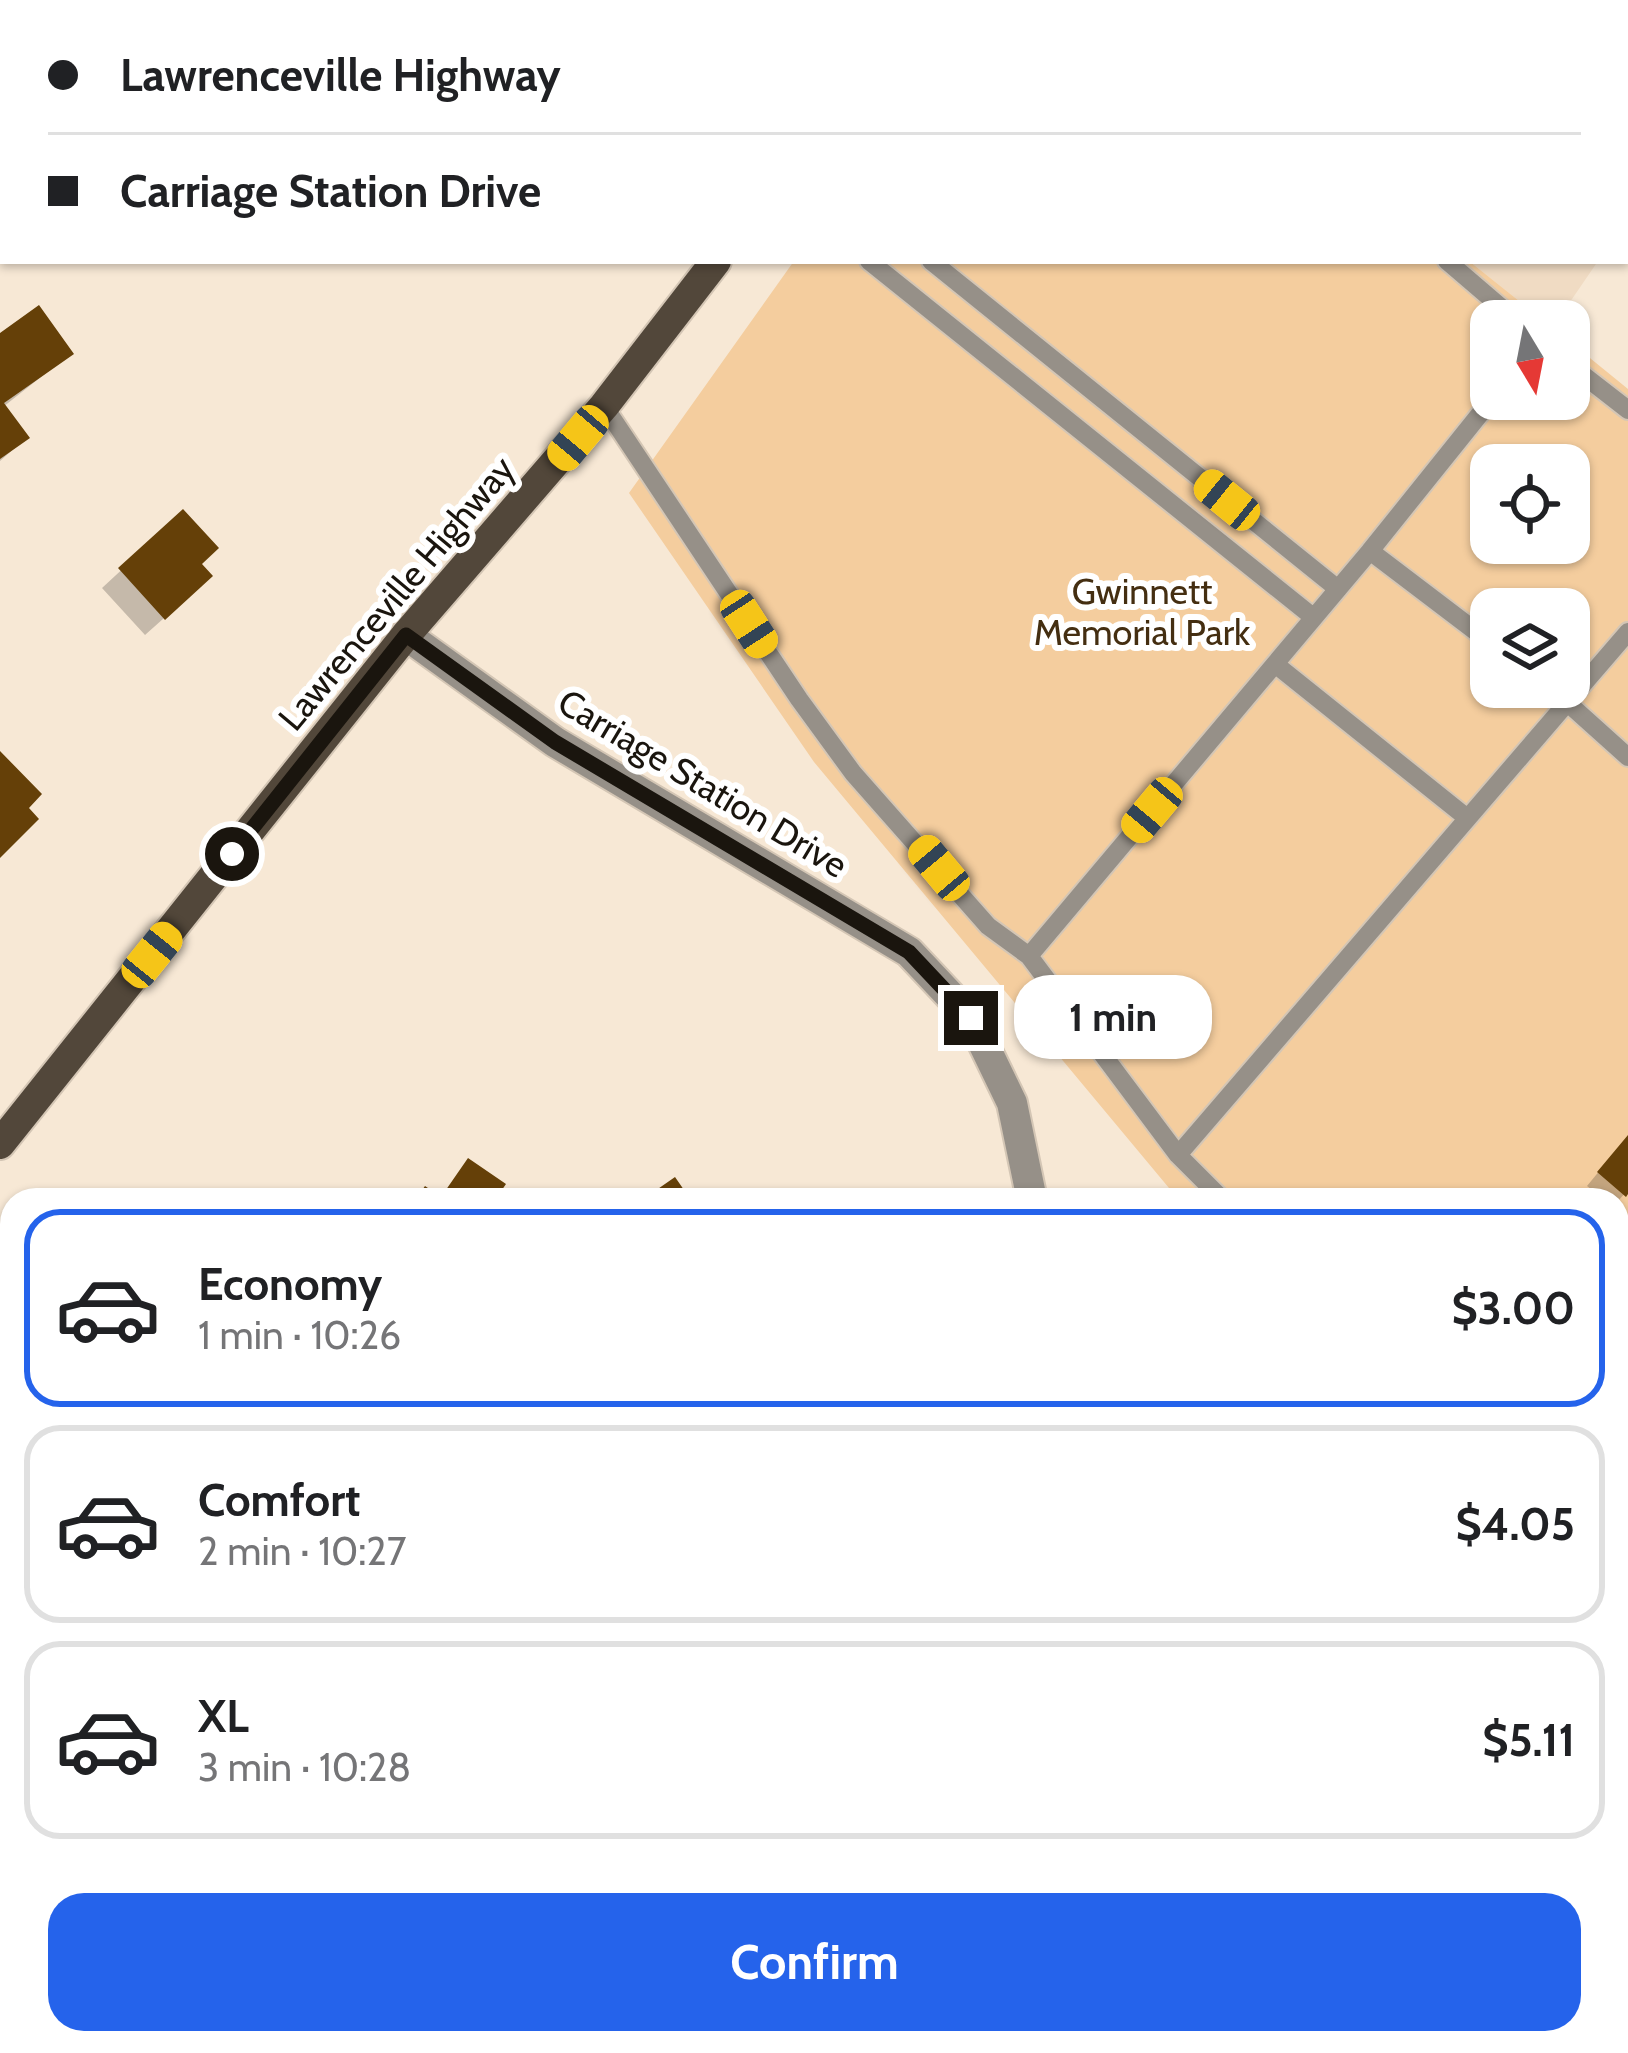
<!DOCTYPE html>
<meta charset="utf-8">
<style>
:root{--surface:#fff;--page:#f6f6f6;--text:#202124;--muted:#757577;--line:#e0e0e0;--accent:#2563eb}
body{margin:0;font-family:Cabin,sans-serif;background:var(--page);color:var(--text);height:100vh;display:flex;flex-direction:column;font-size:45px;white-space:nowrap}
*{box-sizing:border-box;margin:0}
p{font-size:39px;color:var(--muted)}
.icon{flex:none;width:66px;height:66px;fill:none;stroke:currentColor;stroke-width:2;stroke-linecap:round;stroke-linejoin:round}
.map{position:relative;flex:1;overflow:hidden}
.sheet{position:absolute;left:0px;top:1188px;width:1629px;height:867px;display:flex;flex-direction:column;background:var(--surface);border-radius:36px 36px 0 0;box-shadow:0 3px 9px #0004}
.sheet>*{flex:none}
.hud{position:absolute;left:0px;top:0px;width:1629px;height:264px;box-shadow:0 3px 9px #0004;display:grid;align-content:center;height:264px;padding:0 48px;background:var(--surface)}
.needle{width:78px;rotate:170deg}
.fabs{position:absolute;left:1470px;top:300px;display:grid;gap:24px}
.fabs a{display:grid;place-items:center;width:120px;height:120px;border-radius:24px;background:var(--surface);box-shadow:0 3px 9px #0004;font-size:60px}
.end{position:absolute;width:54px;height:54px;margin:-27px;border:15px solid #1a150e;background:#fff;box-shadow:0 0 0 6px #fff}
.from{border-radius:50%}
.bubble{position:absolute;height:84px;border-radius:36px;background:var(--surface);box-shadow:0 3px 9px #0004;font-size:39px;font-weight:700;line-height:84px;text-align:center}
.car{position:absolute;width:36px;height:72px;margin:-36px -18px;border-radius:15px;box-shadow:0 0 9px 3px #0007;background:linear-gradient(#f5c518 24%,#345 0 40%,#f5c518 0 76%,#345 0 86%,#f5c518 0)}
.hud b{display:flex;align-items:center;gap:42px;height:114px;font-size:45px}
.hud b+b{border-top:3px solid var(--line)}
.hud i{width:30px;height:30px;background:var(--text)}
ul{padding:21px 0 0;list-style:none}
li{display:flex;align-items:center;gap:36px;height:198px;margin:0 24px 18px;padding:0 24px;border:6px solid var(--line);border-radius:36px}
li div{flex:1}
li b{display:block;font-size:45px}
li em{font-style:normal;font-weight:700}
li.current{border-color:var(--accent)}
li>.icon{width:108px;height:108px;stroke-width:1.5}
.primary-button{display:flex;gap:24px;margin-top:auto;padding:24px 48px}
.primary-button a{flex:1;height:138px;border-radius:36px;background:var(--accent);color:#fff;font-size:48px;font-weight:700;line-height:138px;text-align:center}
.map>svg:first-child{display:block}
.built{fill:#f0dbc3}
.green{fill:#f4cd9e;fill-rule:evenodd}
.shadow{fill:#0003}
.building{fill:#654008}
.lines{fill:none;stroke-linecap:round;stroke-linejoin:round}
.service-casing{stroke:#d4c6b5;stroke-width:22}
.minor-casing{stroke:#d4c6b5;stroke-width:34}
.primary-casing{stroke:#d4c6b5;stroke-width:34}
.service{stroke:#969088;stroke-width:18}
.minor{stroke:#969088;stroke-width:30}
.primary{stroke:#52473a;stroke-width:30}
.route{stroke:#1a150e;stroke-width:15}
.labels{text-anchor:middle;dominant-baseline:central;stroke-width:12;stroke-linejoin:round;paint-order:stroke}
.park-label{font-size:36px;fill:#442e11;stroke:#fff}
.street-label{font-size:36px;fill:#1a150e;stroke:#fff}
</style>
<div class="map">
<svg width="1628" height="2053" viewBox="0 0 1628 2053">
<rect width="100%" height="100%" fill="#f7e8d5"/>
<path class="built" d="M633 0H853L851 3Z
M1142 0H1628V216L1626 219V3Z
M1469 261H1598L1557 321H1544Z"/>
<path class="green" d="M794 261H1469L1544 321H1491V399H1569V341L1628 389V1715L1617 1707V1200H1179L814 762 629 493ZM1491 465H1569V543H1491ZM1491 609H1569V687H1491Z"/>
<path class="shadow" d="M1465 0H1604L1608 3H1462Z
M0 36 3 40 0 72Z
M0 336 70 354 3 407 26 438 0 461Z
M183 513 198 564 191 594 145 635 102 588Z
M1628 1136V1190L1617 1202 1605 1200 1587 1186Z
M1071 2043H1122L1113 2053H1086Z"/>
<path class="building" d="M39 305 74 354 4 403 30 438 0 459V333Z
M183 509 219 548 202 564 213 576 165 620 118 568Z
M0 751 42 794 29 808 39 819 0 858Z
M1628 1135V1194L1626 1197 1597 1172Z
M468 1158 506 1184 495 1200H415L425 1186 441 1197Z
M675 1177 691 1200H642Z"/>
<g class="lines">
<g class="service-casing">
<path id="service" d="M803 0 806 3
M1125 0 1129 3
M1394 3 1397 0
M869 261 1313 617
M931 261 1338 589
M1447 261 1517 321
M1569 364 1628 410
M604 406 799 699 853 773 988 926 1029 956 1178 1155 1223 1200
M1370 551 1491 643
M1275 664 1466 817
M1550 687 1628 757
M1029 956 1370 551 1492 399
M1178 1155 1628 632
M1617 1653 1628 1665"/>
</g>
<g class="minor-casing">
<path id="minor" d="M406 635 555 742 909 952 971 1018 1012 1103 1032 1200
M586 2043 617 2053
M1505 2043 1509 2053
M1244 2053 1251 2043"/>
</g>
<g class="primary-casing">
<path id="primary" d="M900 3 902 0
M0 1144 406 635 604 406 716 261"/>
</g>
<use href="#service" class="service"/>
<use href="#minor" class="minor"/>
<use href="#primary" class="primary"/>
</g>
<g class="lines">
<path class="route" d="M232 854 406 635 555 742 909 952 971 1018"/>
</g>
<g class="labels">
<g class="park-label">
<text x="1142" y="591">Gwinnett<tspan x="1142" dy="41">Memorial Park</tspan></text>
</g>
<g class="street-label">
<text transform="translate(396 593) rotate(-50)">Lawrenceville Highway</text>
<text transform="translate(703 783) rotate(31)">Carriage Station Drive</text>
</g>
</g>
</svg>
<div class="fabs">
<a><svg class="needle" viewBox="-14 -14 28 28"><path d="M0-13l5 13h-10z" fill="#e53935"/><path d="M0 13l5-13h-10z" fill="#757577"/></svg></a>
<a><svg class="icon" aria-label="locate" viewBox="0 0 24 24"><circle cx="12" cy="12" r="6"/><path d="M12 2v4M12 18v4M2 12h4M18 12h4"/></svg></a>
<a><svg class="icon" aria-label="layers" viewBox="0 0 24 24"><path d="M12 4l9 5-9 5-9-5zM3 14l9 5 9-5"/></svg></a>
</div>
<i class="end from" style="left:232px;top:854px"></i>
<i class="end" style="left:971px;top:1018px"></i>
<div class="bubble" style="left:1014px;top:975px;width:198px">1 min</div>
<i class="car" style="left:578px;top:438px;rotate:220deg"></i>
<i class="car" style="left:1227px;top:500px;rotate:309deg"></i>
<i class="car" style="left:749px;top:624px;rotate:147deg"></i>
<i class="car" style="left:1152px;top:810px;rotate:220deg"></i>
<i class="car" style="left:939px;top:868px;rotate:320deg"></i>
<i class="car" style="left:152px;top:955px;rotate:39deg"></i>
<div class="hud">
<b><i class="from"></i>Lawrenceville Highway</b>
<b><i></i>Carriage Station Drive</b>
</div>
<section class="sheet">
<ul>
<li class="current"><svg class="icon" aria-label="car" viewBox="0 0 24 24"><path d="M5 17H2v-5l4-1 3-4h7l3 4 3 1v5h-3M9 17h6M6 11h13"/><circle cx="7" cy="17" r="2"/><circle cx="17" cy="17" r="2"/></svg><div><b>Economy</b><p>1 min · 10:26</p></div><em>$3.00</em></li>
<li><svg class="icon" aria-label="car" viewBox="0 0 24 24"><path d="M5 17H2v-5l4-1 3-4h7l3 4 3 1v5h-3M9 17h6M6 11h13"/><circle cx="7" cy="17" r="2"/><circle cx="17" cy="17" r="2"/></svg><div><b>Comfort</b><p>2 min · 10:27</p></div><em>$4.05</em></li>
<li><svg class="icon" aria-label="car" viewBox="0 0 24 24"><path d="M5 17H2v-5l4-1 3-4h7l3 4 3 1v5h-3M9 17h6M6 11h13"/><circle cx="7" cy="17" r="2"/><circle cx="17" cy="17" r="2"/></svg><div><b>XL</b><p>3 min · 10:28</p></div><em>$5.11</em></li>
</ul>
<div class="primary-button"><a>Confirm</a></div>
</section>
</div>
